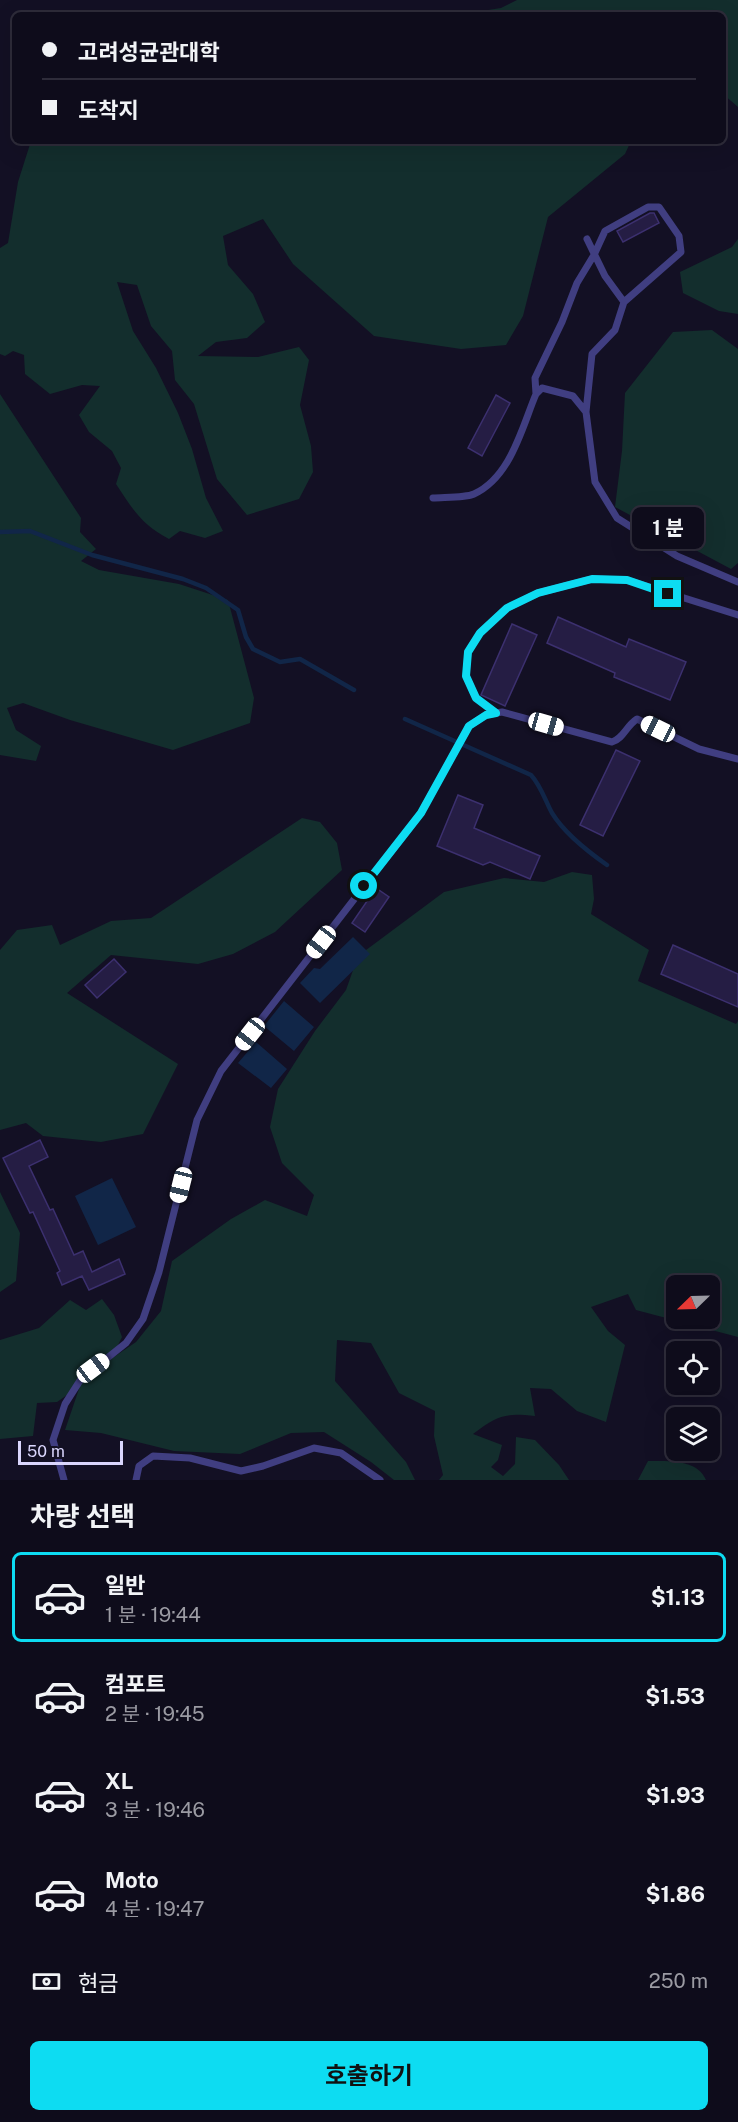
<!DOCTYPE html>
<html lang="ko">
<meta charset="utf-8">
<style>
:root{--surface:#0e0c1b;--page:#1c1a28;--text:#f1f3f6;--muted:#9b9ba3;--line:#2e2c3a;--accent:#0ddcf2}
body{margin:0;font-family:"Public Sans","Noto Sans KR",sans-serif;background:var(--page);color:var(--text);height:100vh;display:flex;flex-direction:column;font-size:22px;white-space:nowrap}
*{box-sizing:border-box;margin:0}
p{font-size:20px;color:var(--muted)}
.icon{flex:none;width:33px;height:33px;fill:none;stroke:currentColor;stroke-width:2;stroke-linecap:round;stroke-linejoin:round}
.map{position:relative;height:1480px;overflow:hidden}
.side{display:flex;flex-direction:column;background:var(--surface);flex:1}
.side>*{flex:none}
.guide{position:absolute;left:12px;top:12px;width:714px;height:132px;border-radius:9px;box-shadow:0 6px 24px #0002,0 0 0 2px var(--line);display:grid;align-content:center;height:132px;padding:0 30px;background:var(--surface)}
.needle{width:39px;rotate:247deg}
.tools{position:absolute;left:666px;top:1275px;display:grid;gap:12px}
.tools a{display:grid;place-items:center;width:54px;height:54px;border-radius:9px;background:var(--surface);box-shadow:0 6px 24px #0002,0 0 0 2px var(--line);font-size:30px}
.scale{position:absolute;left:18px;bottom:15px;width:105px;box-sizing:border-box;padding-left:6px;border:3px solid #dad6fd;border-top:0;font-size:16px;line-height:21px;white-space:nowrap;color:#dad6fd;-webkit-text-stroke:4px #131024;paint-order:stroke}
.end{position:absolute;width:27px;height:27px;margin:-14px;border:8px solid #0ddcf2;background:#111;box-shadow:0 0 0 3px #111}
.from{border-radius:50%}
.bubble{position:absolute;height:42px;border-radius:9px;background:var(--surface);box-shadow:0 6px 24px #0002,0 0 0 2px var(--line);font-size:20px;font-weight:700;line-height:42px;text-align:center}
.car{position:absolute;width:18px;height:36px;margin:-18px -9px;border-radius:8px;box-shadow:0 0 4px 2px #0007;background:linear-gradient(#fff 24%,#345 0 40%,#fff 0 76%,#345 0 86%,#fff 0)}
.guide b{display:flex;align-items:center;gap:21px;height:57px;font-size:22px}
.guide b+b{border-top:2px solid var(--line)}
.guide i{width:15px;height:15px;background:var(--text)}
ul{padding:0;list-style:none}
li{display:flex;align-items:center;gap:18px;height:90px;margin:0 12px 9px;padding:0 18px;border:3px solid transparent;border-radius:9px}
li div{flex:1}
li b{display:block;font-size:22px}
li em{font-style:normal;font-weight:700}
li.active{border-color:var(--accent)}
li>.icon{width:54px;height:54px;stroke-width:1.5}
h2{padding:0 30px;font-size:27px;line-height:72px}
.pay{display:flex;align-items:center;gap:15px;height:66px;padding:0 30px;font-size:22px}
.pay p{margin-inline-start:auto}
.action{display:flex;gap:12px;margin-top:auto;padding:12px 30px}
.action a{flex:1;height:69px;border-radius:9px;background:var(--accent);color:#111;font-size:24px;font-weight:700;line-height:69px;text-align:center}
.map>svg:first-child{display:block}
.green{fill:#132e2d;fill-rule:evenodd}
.water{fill:#112648}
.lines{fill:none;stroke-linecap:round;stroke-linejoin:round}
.stream{stroke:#112648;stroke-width:4.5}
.building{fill:#251d44;stroke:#3c306f;stroke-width:1.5}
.lane{stroke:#403e81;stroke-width:7}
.route{stroke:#0ddcf2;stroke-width:8}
</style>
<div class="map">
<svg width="738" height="1480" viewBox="0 0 738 1480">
<rect width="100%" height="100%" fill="#131024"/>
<path class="green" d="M517 0H738V107L723 94V15H456L501 8Z
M31 141H631L625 154 548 217 523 316 506 345 461 349 374 336 293 264 263 219 223 236 228 265 253 294 265 322 247 338 216 342 198 356 258 357 299 347 309 360 300 405 311 446 313 472 299 499 247 515 217 479 194 404 175 380 172 351 151 326 137 285 117 282 133 331 156 368 178 413 192 449 206 498 223 531 205 538 180 531 169 539C142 525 133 510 116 484L121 468 112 451 89 432 79 415 100 386 82 385 50 394 25 374 24 355 13 351 5 356 0 354V248L8 243 18 182Z
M738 239V314L719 311 683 293 680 272 732 247Z
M712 330 738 349V563L731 569 615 507 622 451 625 393 673 332Z
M0 394 81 518 80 532 96 549 81 561 99 570 179 584 228 600 254 698 250 723 173 750 70 720 23 703 7 708 16 730 41 746 36 761 0 755Z
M302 818 320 822 337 843 342 870 275 932 233 954 198 964 111 955 67 993 178 1064 143 1134 101 1142 43 1136 26 1123 0 1130V950L17 930 52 925 60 945 111 921 151 918Z
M572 872 592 875 594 899 591 914 649 950 638 981 736 1024 738 1021V1337L636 1310 628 1294 591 1307 608 1331 625 1345 606 1422 577 1411 551 1389 530 1388 535 1416C504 1413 498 1415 473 1434L502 1445 498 1460 491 1467 503 1476 515 1464 516 1437 535 1440 559 1465 569 1480H439L443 1475 434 1436 435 1411 399 1393 371 1343 337 1340 335 1381 406 1462 415 1480H394L371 1462 324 1432 291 1433 240 1454 174 1451 101 1433 65 1430 80 1386 57 1402 37 1403 33 1436 0 1439V1340L39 1328 70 1300 86 1310 102 1299 114 1315 122 1337 111 1359 136 1342 161 1311 172 1261 231 1219 265 1200 307 1216 314 1195 282 1163 270 1127 278 1089 315 1031 346 990 358 956 444 892 504 878 544 882ZM676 1286H710V1318H676Z
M0 1192 20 1233 16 1281 0 1292Z
M648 1461C667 1461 698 1459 706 1480H638Z"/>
<path class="water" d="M353 937 370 954 320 1003 300 983 314 968 320 969Z
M284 1001 314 1027 294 1051 264 1026Z
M256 1042 287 1069 271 1088 238 1063Z
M112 1178 136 1227 98 1245 75 1196Z"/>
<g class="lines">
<path class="stream" d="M0 532 30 531 92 555 183 579 206 588 238 610 246 637 253 649 280 662 300 659 354 690
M405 719 531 775C541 786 545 800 552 813 565 834 587 851 607 865"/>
</g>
<path class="building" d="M650 213H654L659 223 623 242 617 231Z
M496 395 510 403 482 456 468 448Z
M558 617 626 647 629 639 686 662 670 700 614 677 615 673 547 643Z
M512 624 537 635 505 706 481 695Z
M616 750 640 761 603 836 580 825Z
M458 795 483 805 474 828 540 856 530 879 490 862 483 865 437 846Z
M376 888 389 897 365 932 352 923Z
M673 945 738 974V1007L661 974Z
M114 959 126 972 97 998 85 985Z
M40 1140 48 1157 29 1166 50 1210 53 1209 74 1255 83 1251 92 1272 119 1259 125 1274 89 1290 82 1276 62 1285 57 1273 60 1271 33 1212 30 1213 3 1158Z"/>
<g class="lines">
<path class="lane" d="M536 394 535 378 562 322 577 283 594 255 605 231 648 207H659L679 236 681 252 624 302
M586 412 592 354 615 330 624 302 605 276 587 239
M433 498C443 497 465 498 474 494 511 477 522 427 536 394L542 388 573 396 586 412 595 482 617 518 677 556 738 582
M496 713 476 698 466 676 468 652 480 633 507 608 538 593 592 579 627 580 738 615
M64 1480 53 1440 65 1404 81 1379 126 1343 143 1319 159 1272 197 1120 221 1071 421 813 469 726 486 715 502 712 612 742C624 738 626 726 637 719L699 749 738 759
M136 1480 139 1466 153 1456 190 1458 241 1471 263 1466 314 1448 341 1453 380 1480"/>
</g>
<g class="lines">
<path class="route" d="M364 886 421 813 469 726 486 715 496 713 476 698 466 676 468 652 480 633 507 608 538 593 592 579 627 580 668 594"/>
</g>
</svg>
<div class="tools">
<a><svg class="needle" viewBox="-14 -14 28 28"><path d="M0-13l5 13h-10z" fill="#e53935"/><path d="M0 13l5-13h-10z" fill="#9b9ba3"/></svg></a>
<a><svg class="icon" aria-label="locate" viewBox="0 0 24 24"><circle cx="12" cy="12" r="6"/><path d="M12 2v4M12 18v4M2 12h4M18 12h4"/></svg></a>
<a><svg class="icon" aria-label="layers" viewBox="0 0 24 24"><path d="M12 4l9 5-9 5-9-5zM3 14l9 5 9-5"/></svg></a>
</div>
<div class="scale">50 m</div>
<i class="end from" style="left:364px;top:886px"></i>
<i class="end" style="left:668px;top:594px"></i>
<div class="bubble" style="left:632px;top:507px;width:72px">1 분</div>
<i class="car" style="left:546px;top:724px;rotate:106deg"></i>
<i class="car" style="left:658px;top:729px;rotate:296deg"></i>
<i class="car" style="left:321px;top:942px;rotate:218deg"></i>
<i class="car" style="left:250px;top:1034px;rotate:218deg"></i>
<i class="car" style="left:181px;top:1185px;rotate:194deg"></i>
<i class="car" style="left:93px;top:1368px;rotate:53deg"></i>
<div class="guide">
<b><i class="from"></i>고려성균관대학</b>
<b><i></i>도착지</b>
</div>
</div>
<section class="side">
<h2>차량 선택</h2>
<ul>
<li class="active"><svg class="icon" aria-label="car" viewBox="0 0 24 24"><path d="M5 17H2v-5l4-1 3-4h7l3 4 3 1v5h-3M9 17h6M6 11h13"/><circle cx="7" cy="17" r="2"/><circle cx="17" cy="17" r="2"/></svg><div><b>일반</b><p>1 분 · 19:44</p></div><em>$1.13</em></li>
<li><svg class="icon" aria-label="car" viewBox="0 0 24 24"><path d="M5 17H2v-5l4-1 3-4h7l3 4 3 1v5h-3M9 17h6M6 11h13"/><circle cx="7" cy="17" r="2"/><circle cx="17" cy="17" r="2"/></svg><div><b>컴포트</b><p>2 분 · 19:45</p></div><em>$1.53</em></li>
<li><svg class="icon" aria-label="car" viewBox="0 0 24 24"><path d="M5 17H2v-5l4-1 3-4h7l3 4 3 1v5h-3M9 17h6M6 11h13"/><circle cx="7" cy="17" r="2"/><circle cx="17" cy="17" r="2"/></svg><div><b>XL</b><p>3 분 · 19:46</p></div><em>$1.93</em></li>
<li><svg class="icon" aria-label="car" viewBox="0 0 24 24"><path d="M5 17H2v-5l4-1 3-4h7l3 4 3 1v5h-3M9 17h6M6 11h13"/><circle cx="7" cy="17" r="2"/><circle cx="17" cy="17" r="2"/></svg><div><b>Moto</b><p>4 분 · 19:47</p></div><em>$1.86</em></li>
</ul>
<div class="pay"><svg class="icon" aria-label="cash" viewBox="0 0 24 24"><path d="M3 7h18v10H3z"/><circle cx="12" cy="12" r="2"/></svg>현금<p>250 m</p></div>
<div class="action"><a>호출하기</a></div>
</section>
